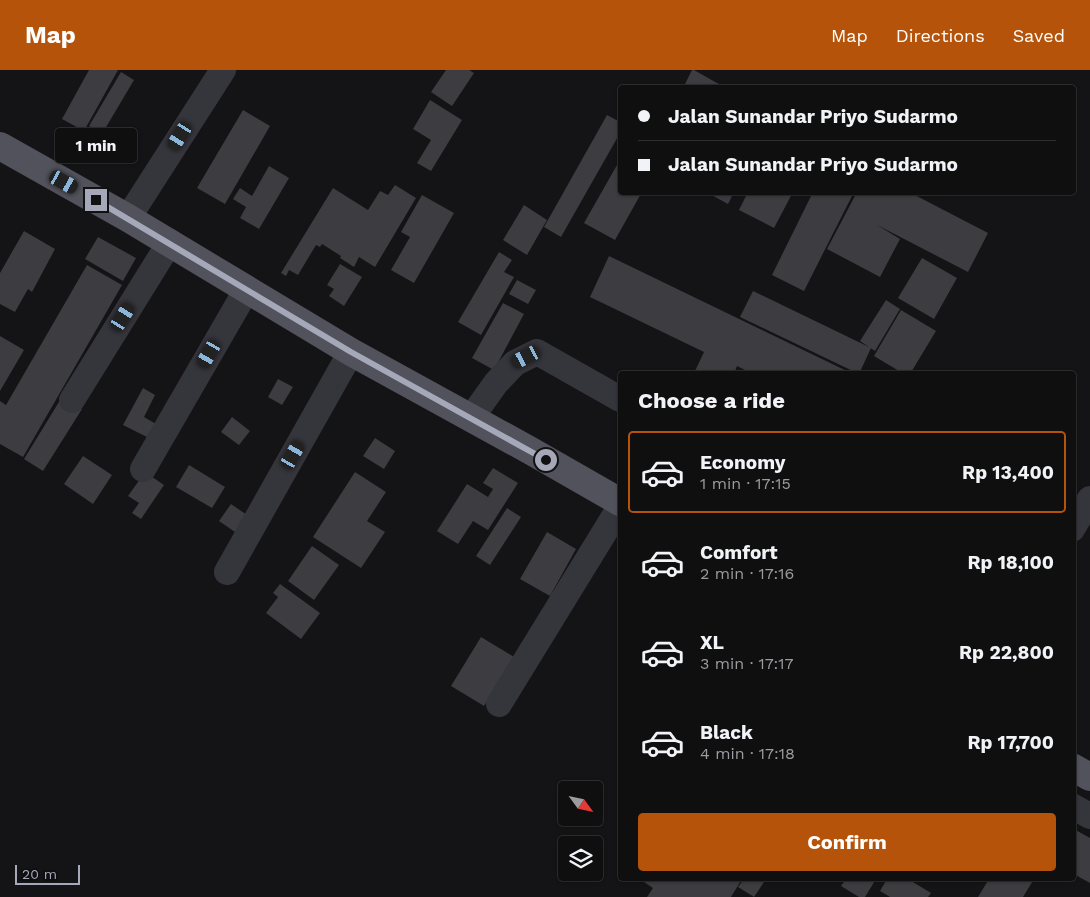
<!DOCTYPE html>
<meta charset="utf-8">
<style>
:root{--surface:#0f0f10;--page:#1d1d1e;--text:#f1f3f6;--muted:#9b9c9f;--line:#2f2f30;--accent:#b45309}
body{margin:0;font-family:"Work Sans",sans-serif;background:var(--page);color:var(--text);height:100vh;display:flex;flex-direction:column;font-size:19px;white-space:nowrap}
*{box-sizing:border-box;margin:0}
p{font-size:16px;color:var(--muted)}
.icon{flex:none;width:28px;height:28px;fill:none;stroke:currentColor;stroke-width:2;stroke-linecap:round;stroke-linejoin:round}
.map{position:relative;flex:1;overflow:hidden}
.details{position:absolute;left:618px;top:301px;width:458px;height:510px;display:flex;flex-direction:column;background:var(--surface);border-radius:5px;box-shadow:0 1px 4px #0004,0 0 0 1px var(--line)}
.details>*{flex:none}
.banner{position:absolute;left:618px;top:15px;width:458px;height:110px;border-radius:5px;box-shadow:0 1px 4px #0004,0 0 0 1px var(--line);display:grid;align-content:center;height:110px;padding:0 20px;background:var(--surface)}
.needle{width:32px;rotate:123deg}
.buttons{position:absolute;left:558px;top:711px;display:grid;gap:10px}
.buttons a{display:grid;place-items:center;width:45px;height:45px;border-radius:5px;background:var(--surface);box-shadow:0 1px 4px #0004,0 0 0 1px var(--line);font-size:25px}
.scale{position:absolute;left:15px;bottom:12px;width:65px;box-sizing:border-box;padding-left:5px;border:2px solid #a5a8b8;border-top:0;font-size:14px;line-height:18px;white-space:nowrap;color:#a5a8b8;-webkit-text-stroke:4px #0f0f11;paint-order:stroke}
.end{position:absolute;width:22px;height:22px;margin:-11px;border:6px solid #a5a8b8;background:#111;box-shadow:0 0 0 2px #111}
.from{border-radius:50%}
.bubble{position:absolute;height:35px;border-radius:5px;background:var(--surface);box-shadow:0 1px 4px #0004,0 0 0 1px var(--line);font-size:16px;font-weight:700;line-height:35px;text-align:center}
.car{position:absolute;width:15px;height:30px;margin:-15px -8px;border-radius:6px;box-shadow:0 0 4px 1px #0007;background:linear-gradient(#222 24%,#8ab4d8 0 40%,#222 0 76%,#8ab4d8 0 86%,#222 0)}
.banner b{display:flex;align-items:center;gap:18px;height:48px;font-size:19px}
.banner b+b{border-top:1px solid var(--line)}
.banner i{width:12px;height:12px;background:var(--text)}
ul{padding:0;list-style:none}
li{display:flex;align-items:center;gap:15px;height:82px;margin:0 10px 8px;padding:0 10px;border:2px solid transparent;border-radius:5px}
li div{flex:1}
li b{display:block;font-size:19px}
li em{font-style:normal;font-weight:700}
li.selected{border-color:var(--accent)}
li>.icon{width:45px;height:45px;stroke-width:1.5}
h2{padding:0 20px;font-size:22px;line-height:60px}
.cta{display:flex;gap:10px;margin-top:auto;padding:10px 20px}
.cta a{flex:1;height:58px;border-radius:5px;background:var(--accent);color:#fff;font-size:20px;font-weight:700;line-height:58px;text-align:center}
header{display:flex;align-items:center;gap:30px;box-sizing:border-box;height:70px;padding:0 25px;background:var(--accent);color:#fff}
header strong{font-size:24px}
nav{display:flex;gap:28px;margin-inline-start:auto;font-size:18px}
.map>svg:first-child{display:block}
.building{fill:#3c3c41}
.lines{fill:none;stroke-linecap:round;stroke-linejoin:round}
.minor{stroke:#35353c;stroke-width:26}
.major{stroke:#51525b;stroke-width:28}
.route{stroke:#a5a8b8;stroke-width:6}
</style>
<header>
<strong>Map</strong>
<nav><a>Map</a><a>Directions</a><a>Saved</a></nav>
</header>
<div class="map">
<svg width="1090" height="827" viewBox="0 0 1090 827">
<rect width="100%" height="100%" fill="#141416"/>
<path class="building" d="M89 0H118L84 61 62 49Z
M446 0H469L474 3 452 36 431 22Z
M692 0H694L726 18H683Z
M121 2 134 10 102 64 89 56Z
M430 30 462 50 431 101 417 93 431 70 413 59Z
M243 40 270 56 225 134 197 118Z
M607 45 620 52V63L561 167 544 157Z
M617 95 620 97V122H642L615 170 584 153Z
M269 96 289 108 259 159 240 148 246 137 233 129 240 118 252 126Z
M395 115 416 128 375 197 359 187 354 197 340 188 341 186 322 174 320 177 316 175 298 205 289 200 286 206 281 203 333 118 368 140 380 121 388 125Z
M706 122H734L728 134Z
M748 122H793L774 158 739 140Z
M813 122H854L804 221 772 205Z
M857 122H909L988 163 968 202 877 155 900 169 880 207 827 179Z
M422 125 454 143 414 213 391 200 410 167 401 162Z
M524 135 547 150 527 185 503 170Z
M24 161 55 179 32 222 28 219 15 242 0 234V203Z
M98 167 136 188 123 211 85 189Z
M499 182 512 190 504 202 514 207 481 265 458 252Z
M609 186 853 304H753L737 296 734 304H700L695 301 704 282 590 227Z
M922 188 957 208 934 249 898 228Z
M340 194 362 207 344 236 329 226 334 219 327 215Z
M87 195 122 215 23 387 0 374V331L6 335Z
M517 210 536 220 528 234 509 224Z
M753 221 871 278 859 304 740 247Z
M886 230 900 239 875 281 860 271Z
M503 233 524 244 494 300 472 288Z
M901 240 936 261 910 304H904L874 286Z
M0 266 24 280 0 321Z
M278 309 293 317 282 335 268 327Z
M143 318 155 325 144 347 156 354 149 368 123 355Z
M62 327 82 339 43 401 24 389Z
M232 347 250 361 239 375 221 362Z
M375 368 395 381 384 399 363 386Z
M83 386 112 405 93 434 64 414Z
M189 395 225 417 212 438 176 417Z
M493 398 518 413 488 460 473 451 458 474 437 461 467 414 488 427 493 419 483 413Z
M145 402 164 415 141 449 132 443 139 433 128 426Z
M355 402 386 422 367 451 385 462 361 498 313 467Z
M231 434 247 445 235 462 219 451Z
M507 438 521 447 490 495 476 486Z
M547 462 576 479 550 526 520 509Z
M312 476 339 495 314 530 288 511Z
M280 514 320 543 301 569 266 543 278 527 273 523Z
M481 567 514 587 484 636 451 616Z
M1072 758 1090 768V813L1072 803Z
M646 809H742L731 827H647L653 818 644 812Z
M744 809H766L754 827 738 817Z
M846 809H876L865 827H859L841 816Z
M887 809H908L931 823 928 827H890L880 821Z
M989 809H1034L1023 827H978Z"/>
<g class="lines">
<path class="minor" d="M128 148 223 0
M72 330 170 172
M471 348 496 313 515 293 537 282 620 329
M143 399 247 219
M1072 459 1090 429
M227 502 351 282
M499 634 620 437
M1072 736 1090 746"/>
<path class="major" d="M0 76 128 148 351 282 531 381 620 432
M1072 697 1090 707"/>
</g>
<g class="lines">
<path class="route" d="M96 130 351 282 546 390"/>
</g>
</svg>
<div class="buttons">
<a><svg class="needle" viewBox="-14 -14 28 28"><path d="M0-13l5 13h-10z" fill="#e53935"/><path d="M0 13l5-13h-10z" fill="#9b9c9f"/></svg></a>
<a><svg class="icon" aria-label="layers" viewBox="0 0 24 24"><path d="M12 4l9 5-9 5-9-5zM3 14l9 5 9-5"/></svg></a>
</div>
<div class="scale">20 m</div>
<i class="end from" style="left:546px;top:390px"></i>
<i class="end" style="left:96px;top:130px"></i>
<div class="bubble" style="left:55px;top:58px;width:82px">1 min</div>
<i class="car" style="left:180px;top:66px;rotate:212deg"></i>
<i class="car" style="left:64px;top:112px;rotate:119deg"></i>
<i class="car" style="left:123px;top:247px;rotate:32deg"></i>
<i class="car" style="left:209px;top:284px;rotate:210deg"></i>
<i class="car" style="left:526px;top:287px;rotate:243deg"></i>
<i class="car" style="left:293px;top:385px;rotate:30deg"></i>
<div class="banner">
<b><i class="from"></i>Jalan Sunandar Priyo Sudarmo</b>
<b><i></i>Jalan Sunandar Priyo Sudarmo</b>
</div>
<section class="details">
<h2>Choose a ride</h2>
<ul>
<li class="selected"><svg class="icon" aria-label="car" viewBox="0 0 24 24"><path d="M5 17H2v-5l4-1 3-4h7l3 4 3 1v5h-3M9 17h6M6 11h13"/><circle cx="7" cy="17" r="2"/><circle cx="17" cy="17" r="2"/></svg><div><b>Economy</b><p>1 min · 17:15</p></div><em>Rp 13,400</em></li>
<li><svg class="icon" aria-label="car" viewBox="0 0 24 24"><path d="M5 17H2v-5l4-1 3-4h7l3 4 3 1v5h-3M9 17h6M6 11h13"/><circle cx="7" cy="17" r="2"/><circle cx="17" cy="17" r="2"/></svg><div><b>Comfort</b><p>2 min · 17:16</p></div><em>Rp 18,100</em></li>
<li><svg class="icon" aria-label="car" viewBox="0 0 24 24"><path d="M5 17H2v-5l4-1 3-4h7l3 4 3 1v5h-3M9 17h6M6 11h13"/><circle cx="7" cy="17" r="2"/><circle cx="17" cy="17" r="2"/></svg><div><b>XL</b><p>3 min · 17:17</p></div><em>Rp 22,800</em></li>
<li><svg class="icon" aria-label="car" viewBox="0 0 24 24"><path d="M5 17H2v-5l4-1 3-4h7l3 4 3 1v5h-3M9 17h6M6 11h13"/><circle cx="7" cy="17" r="2"/><circle cx="17" cy="17" r="2"/></svg><div><b>Black</b><p>4 min · 17:18</p></div><em>Rp 17,700</em></li>
</ul>
<div class="cta"><a>Confirm</a></div>
</section>
</div>
